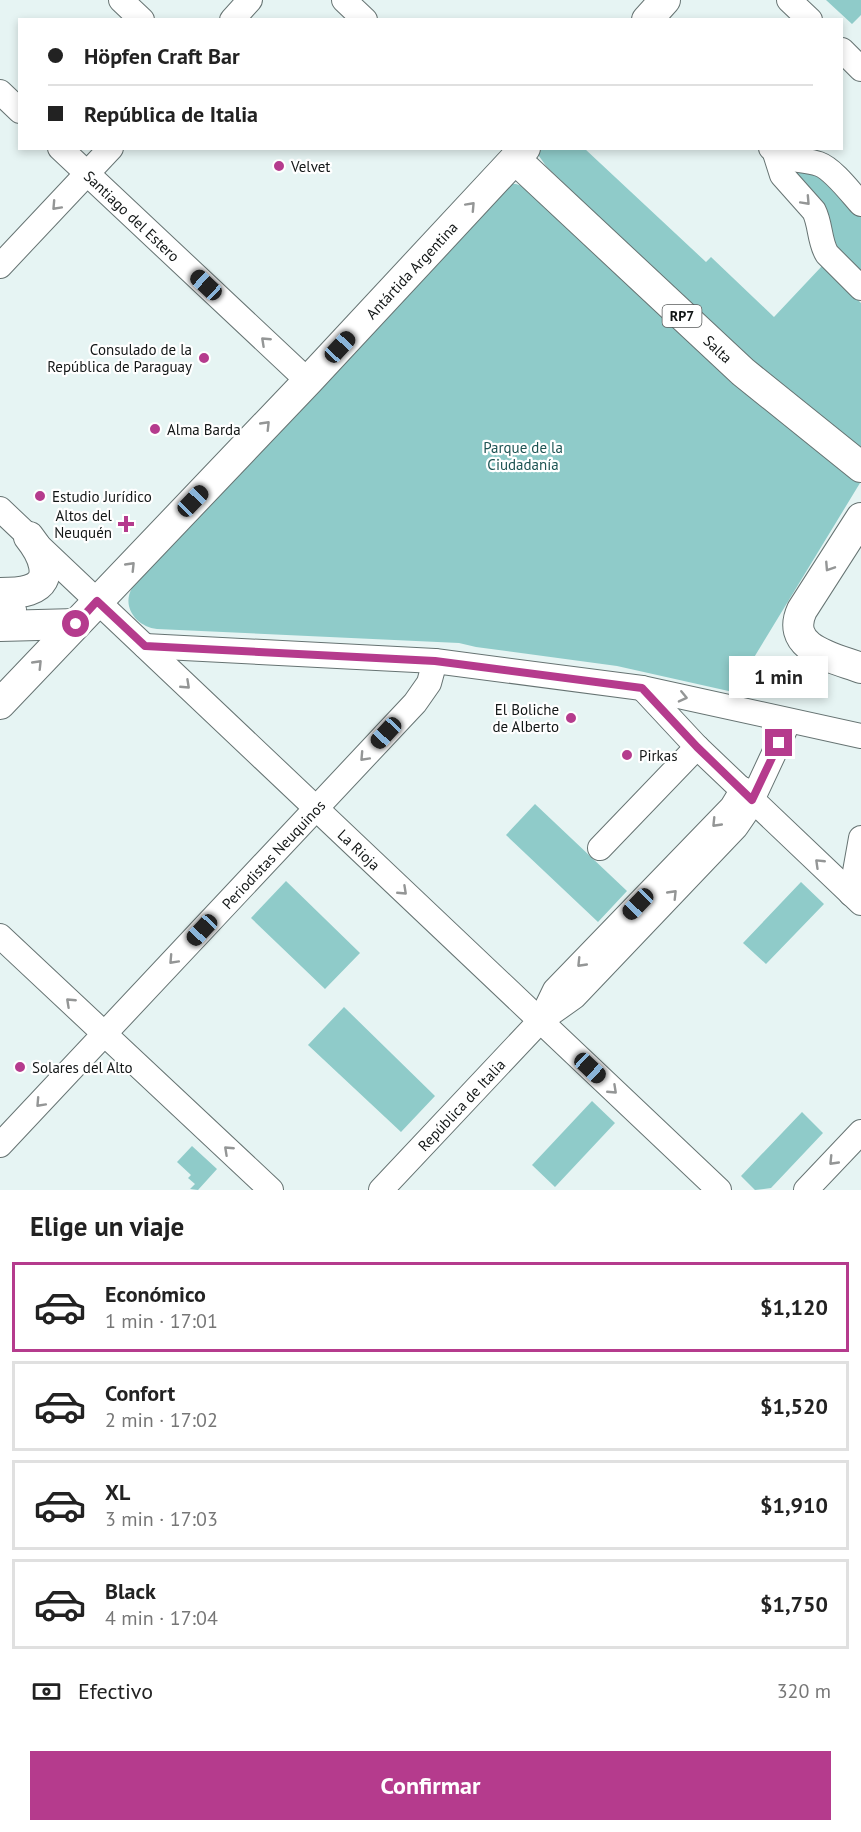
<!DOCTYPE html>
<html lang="es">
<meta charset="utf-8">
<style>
:root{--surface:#fff;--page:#f2f2f2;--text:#222;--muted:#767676;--line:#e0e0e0;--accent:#b53b8d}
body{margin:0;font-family:"PT Sans",sans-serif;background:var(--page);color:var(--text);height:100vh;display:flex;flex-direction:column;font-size:22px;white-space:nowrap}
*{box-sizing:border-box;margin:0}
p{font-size:20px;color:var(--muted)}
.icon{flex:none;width:33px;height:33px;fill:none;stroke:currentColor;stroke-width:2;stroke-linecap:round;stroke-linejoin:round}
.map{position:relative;height:1190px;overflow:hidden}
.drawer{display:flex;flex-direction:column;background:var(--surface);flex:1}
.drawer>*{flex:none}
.banner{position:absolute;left:18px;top:18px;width:825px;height:132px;border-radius:0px;box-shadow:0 3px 9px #0003;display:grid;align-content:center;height:132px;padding:0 30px;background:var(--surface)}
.end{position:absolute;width:27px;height:27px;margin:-14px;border:8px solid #b53b8d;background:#fff;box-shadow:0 0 0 3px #fff}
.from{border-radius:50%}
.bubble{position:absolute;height:42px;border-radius:0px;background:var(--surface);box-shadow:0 3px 9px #0003;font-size:20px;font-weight:700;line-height:42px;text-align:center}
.car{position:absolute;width:18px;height:36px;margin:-18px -9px;border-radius:8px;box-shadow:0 0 4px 2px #0007;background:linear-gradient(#222 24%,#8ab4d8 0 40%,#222 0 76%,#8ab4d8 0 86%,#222 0)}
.banner b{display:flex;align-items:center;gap:21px;height:57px;font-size:22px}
.banner b+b{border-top:2px solid var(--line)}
.banner i{width:15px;height:15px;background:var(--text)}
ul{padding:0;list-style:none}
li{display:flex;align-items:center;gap:18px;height:90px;margin:0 12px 9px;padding:0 18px;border:3px solid var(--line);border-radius:0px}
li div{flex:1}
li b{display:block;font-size:22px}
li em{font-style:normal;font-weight:700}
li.on{border-color:var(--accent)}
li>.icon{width:54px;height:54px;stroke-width:1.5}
h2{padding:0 30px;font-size:27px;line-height:72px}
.pay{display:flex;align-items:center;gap:15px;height:66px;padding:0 30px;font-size:22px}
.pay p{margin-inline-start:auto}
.primary-button{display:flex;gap:12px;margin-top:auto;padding:12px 30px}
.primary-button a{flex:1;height:69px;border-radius:0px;background:var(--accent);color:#fff;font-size:24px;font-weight:700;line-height:69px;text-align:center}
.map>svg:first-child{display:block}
.green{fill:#8fcbc9}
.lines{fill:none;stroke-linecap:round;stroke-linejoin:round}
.minor-casing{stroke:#667372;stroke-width:26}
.major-casing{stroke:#667372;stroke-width:32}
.minor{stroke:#fff;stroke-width:24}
.major{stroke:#fff;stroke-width:30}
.oneway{stroke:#949696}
.route{stroke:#b53b8d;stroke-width:8}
.poi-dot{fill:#b53b8d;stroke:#fff;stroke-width:2}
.labels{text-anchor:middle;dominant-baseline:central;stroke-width:4.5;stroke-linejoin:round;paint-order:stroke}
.shield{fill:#fff;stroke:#595c5c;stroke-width:1.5}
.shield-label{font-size:14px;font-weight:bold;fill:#121616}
.poi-label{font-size:15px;fill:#121616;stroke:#fff;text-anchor:start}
.street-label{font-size:15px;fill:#121616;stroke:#fff}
.park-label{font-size:15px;fill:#1d5453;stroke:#fff}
</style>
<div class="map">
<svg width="861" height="1190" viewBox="0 0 861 1190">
<rect width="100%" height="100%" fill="#e6f4f3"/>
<path class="green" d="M826 0H861V15L852 24Z
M539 149H585L706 262 711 257 774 317 822 266 861 303V449L783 387 704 318 546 166 539 156Z
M787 167 810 171 828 183 861 216V283L836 259Z
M509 184H516L522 186 809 443 860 483 733 692 617 666 476 647 459 643 157 629C137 627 121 607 132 588Z
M535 804 627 891 598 922 506 835Z
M286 881 360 953 325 989 251 918Z
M801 882 824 904 766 964 743 943Z
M344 1007 435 1096 401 1132 308 1045Z
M592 1101 615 1123 555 1187 532 1165Z
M802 1112 823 1133 771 1188 755 1190 741 1176Z
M192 1146 217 1169 198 1190 190 1189 195 1184 188 1178 191 1175 177 1162Z"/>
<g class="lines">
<g class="minor-casing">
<g id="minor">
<path d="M121 0 142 20"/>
<path d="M344 0 365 20"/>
<path d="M789 0 810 20"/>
<path d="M232 20 250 0"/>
<path d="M842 50 861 69"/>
<path d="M0 92 20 111"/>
<path id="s1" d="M60 148 308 381"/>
<path d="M771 148C786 163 801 158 819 164 833 169 851 193 861 204"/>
<path d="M775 153 782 175 814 211C821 225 819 241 827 254L861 288"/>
<path d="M0 266 111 148"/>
<path id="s2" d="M0 509 719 1190"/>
<path d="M0 610H14"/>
<path d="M145 646 435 661 642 688 861 736"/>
<path d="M642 688 697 747 861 903"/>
<path d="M600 848 697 747"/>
<path d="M851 894 861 838"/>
<path d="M0 936 271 1190"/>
<path d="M541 1019 555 990 732 807 743 789"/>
<path id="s3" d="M0 1145 415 703 429 683 435 661"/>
<path id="s4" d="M381 1190 540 1021 574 997 736 827 747 811 789 721"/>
<path d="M806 1190 861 1132"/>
</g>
</g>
<g class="major-casing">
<g id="major">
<path d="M647 20 665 0"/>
<path id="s5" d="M515 159 743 372 861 467"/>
<path d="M861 518 802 610C784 649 835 658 861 668"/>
<path d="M0 593C10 593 20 593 29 590 57 581 41 552 29 537"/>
<path d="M0 626 76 624"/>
<path id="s6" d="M0 704 308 381 525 148"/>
</g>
</g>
<use href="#minor" class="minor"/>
<use href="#major" class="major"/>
</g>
<defs><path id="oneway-chevron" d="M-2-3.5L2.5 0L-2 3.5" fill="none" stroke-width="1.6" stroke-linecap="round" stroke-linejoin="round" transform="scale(1.5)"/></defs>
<g class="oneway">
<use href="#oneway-chevron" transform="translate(806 201) rotate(47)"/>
<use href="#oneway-chevron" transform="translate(56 206) rotate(133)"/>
<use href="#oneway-chevron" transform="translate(471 206) rotate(-47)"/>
<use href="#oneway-chevron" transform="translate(265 341) rotate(-137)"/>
<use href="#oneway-chevron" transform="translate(266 425) rotate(-46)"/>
<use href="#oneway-chevron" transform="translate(131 566) rotate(-46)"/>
<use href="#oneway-chevron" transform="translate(829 567) rotate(123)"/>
<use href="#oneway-chevron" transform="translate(38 664) rotate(-46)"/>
<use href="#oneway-chevron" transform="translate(186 685) rotate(43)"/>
<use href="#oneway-chevron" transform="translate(683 697) rotate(13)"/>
<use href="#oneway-chevron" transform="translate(364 757) rotate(133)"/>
<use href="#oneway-chevron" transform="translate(716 823) rotate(134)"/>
<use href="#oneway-chevron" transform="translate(819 863) rotate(-136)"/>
<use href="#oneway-chevron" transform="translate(403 891) rotate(43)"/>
<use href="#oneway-chevron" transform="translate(673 894) rotate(-46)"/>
<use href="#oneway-chevron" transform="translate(173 960) rotate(133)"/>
<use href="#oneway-chevron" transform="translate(581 963) rotate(134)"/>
<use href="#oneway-chevron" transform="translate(70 1002) rotate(-137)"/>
<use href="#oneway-chevron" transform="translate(613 1090) rotate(43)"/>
<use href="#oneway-chevron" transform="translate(40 1103) rotate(133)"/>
<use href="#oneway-chevron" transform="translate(228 1150) rotate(-137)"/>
<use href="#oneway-chevron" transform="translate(833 1161) rotate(134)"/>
</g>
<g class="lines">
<path class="route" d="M76 624 97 601 145 646 435 661 642 688 697 747 752 800 779 743"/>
</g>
<g class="poi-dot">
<circle cx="279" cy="166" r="6"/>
<circle cx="204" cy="358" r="6"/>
<circle cx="155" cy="429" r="6"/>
<circle cx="40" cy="496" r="6"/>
<path d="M123 515h6v6h6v6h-6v6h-6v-6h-6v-6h6z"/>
<circle cx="571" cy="718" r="6"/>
<circle cx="627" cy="755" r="6"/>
<circle cx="20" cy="1067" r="6"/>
</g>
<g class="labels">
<rect class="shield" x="662.5" y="305" width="39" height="22" rx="4.5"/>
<g class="shield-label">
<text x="682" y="316">RP7</text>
</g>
<g class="poi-label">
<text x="291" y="166">Velvet</text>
<text x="192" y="349" text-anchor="end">Consulado de la<tspan x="192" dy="17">República de Paraguay</tspan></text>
<text x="167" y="429">Alma Barda</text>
<text x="52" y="496">Estudio Jurídico</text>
<text x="112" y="515" text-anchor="end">Altos del<tspan x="112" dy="17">Neuquén</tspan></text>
<text x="559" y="709" text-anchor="end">El Boliche<tspan x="559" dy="17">de Alberto</tspan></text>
<text x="639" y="755">Pirkas</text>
<text x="32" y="1067">Solares del Alto</text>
</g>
<g class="street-label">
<text stroke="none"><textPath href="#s1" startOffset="99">Santiago del Estero</textPath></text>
<text stroke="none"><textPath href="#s6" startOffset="598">Antártida Argentina</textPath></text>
<text stroke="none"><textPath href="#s5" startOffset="278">Salta</textPath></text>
<text stroke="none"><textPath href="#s2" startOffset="495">La Rioja</textPath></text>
<text stroke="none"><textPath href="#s3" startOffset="399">Periodistas Neuquinos</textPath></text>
<text stroke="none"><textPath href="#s4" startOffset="117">República de Italia</textPath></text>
</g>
<g class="park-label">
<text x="523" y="447">Parque de la<tspan x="523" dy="17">Ciudadanía</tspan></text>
</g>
</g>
</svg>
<i class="end from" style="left:76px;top:624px"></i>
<i class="end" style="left:779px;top:743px"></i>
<div class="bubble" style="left:729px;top:656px;width:99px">1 min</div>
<i class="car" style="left:206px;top:285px;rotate:313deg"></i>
<i class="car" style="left:340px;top:347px;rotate:43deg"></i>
<i class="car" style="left:193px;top:501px;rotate:44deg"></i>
<i class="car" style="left:386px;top:733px;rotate:223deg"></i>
<i class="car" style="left:638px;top:904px;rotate:224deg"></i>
<i class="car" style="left:202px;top:930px;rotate:223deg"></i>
<i class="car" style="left:590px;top:1068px;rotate:133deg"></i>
<div class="banner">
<b><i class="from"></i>Höpfen Craft Bar</b>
<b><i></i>República de Italia</b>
</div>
</div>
<section class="drawer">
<h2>Elige un viaje</h2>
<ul>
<li class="on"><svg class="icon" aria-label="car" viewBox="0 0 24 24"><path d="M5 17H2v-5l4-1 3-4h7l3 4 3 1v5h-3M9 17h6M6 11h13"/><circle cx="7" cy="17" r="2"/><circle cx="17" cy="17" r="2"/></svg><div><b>Económico</b><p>1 min · 17:01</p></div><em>$1,120</em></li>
<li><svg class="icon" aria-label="car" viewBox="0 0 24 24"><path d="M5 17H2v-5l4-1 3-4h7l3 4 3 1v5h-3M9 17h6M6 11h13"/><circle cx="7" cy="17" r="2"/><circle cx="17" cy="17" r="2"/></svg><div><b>Confort</b><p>2 min · 17:02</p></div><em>$1,520</em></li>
<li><svg class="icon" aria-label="car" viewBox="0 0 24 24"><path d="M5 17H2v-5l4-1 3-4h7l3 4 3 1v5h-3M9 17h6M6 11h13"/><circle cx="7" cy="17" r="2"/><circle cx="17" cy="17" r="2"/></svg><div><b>XL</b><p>3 min · 17:03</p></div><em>$1,910</em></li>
<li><svg class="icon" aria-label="car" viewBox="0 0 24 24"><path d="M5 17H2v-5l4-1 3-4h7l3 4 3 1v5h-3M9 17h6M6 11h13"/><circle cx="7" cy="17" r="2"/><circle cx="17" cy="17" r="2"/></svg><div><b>Black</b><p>4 min · 17:04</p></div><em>$1,750</em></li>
</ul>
<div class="pay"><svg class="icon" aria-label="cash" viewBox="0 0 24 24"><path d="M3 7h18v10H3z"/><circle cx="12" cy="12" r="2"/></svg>Efectivo<p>320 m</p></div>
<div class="primary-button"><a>Confirmar</a></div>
</section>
